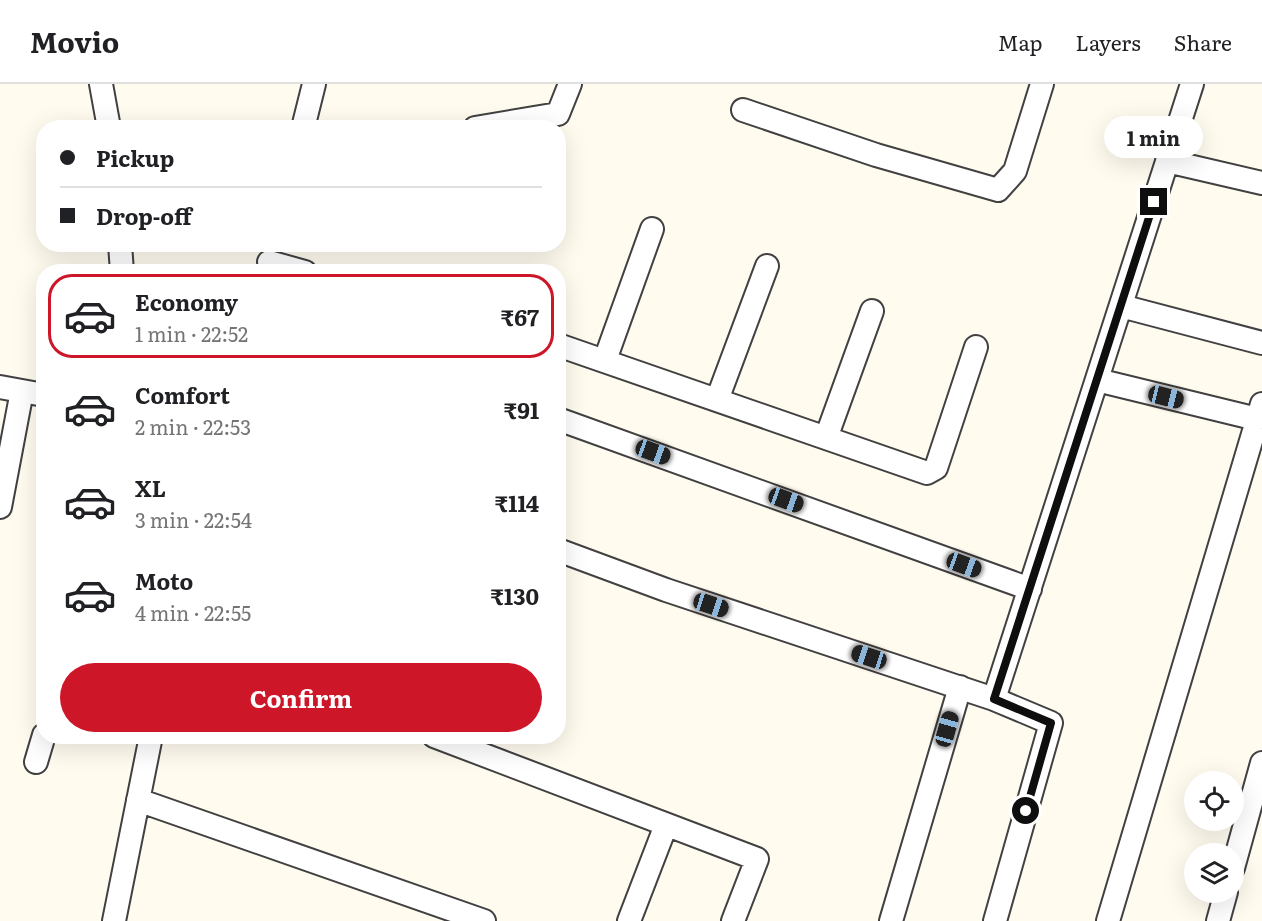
<!DOCTYPE html>
<meta charset="utf-8">
<style>
:root{--surface:#fff;--page:#f6f6f6;--text:#202124;--muted:#757577;--line:#e0e0e0;--accent:#cd1728}
body{margin:0;font-family:Literata,serif;background:var(--page);color:var(--text);height:100vh;display:flex;flex-direction:column;font-size:22px;white-space:nowrap}
*{box-sizing:border-box;margin:0}
p{font-size:20px;color:var(--muted)}
.icon{flex:none;width:33px;height:33px;fill:none;stroke:currentColor;stroke-width:2;stroke-linecap:round;stroke-linejoin:round}
.map{position:relative;flex:1;overflow:hidden}
.panel{position:absolute;left:36px;top:180px;width:530px;height:480px;display:flex;flex-direction:column;background:var(--surface);border-radius:24px;box-shadow:0 6px 24px #0002}
.panel>*{flex:none}
.banner{position:absolute;left:36px;top:36px;width:530px;height:132px;border-radius:24px;box-shadow:0 6px 24px #0002;display:grid;align-content:center;height:132px;padding:0 24px;background:var(--surface)}
.fabs{position:absolute;left:1184px;top:687px;display:grid;gap:12px}
.fabs a{display:grid;place-items:center;width:60px;height:60px;border-radius:50%;background:var(--surface);box-shadow:0 6px 24px #0002;font-size:30px}
.end{position:absolute;width:27px;height:27px;margin:-14px;border:8px solid #0e0e0e;background:#fff;box-shadow:0 0 0 3px #fff}
.from{border-radius:50%}
.bubble{position:absolute;height:42px;border-radius:21px;background:var(--surface);box-shadow:0 6px 24px #0002;font-size:20px;font-weight:700;line-height:42px;text-align:center}
.car{position:absolute;width:18px;height:36px;margin:-18px -9px;border-radius:8px;box-shadow:0 0 4px 2px #0007;background:linear-gradient(#222 24%,#8ab4d8 0 40%,#222 0 76%,#8ab4d8 0 86%,#222 0)}
.banner b{display:flex;align-items:center;gap:21px;height:57px;font-size:22px}
.banner b+b{border-top:2px solid var(--line)}
.banner i{width:15px;height:15px;background:var(--text)}
ul{padding:10px 0 0;list-style:none}
li{display:flex;align-items:center;gap:18px;height:84px;margin:0 12px 9px;padding:0 12px;border:3px solid transparent;border-radius:24px}
li div{flex:1}
li b{display:block;font-size:22px}
li em{font-style:normal;font-weight:700}
li.current{border-color:var(--accent)}
li>.icon{width:54px;height:54px;stroke-width:1.5}
.button{display:flex;gap:12px;margin-top:auto;padding:12px 24px}
.button a{flex:1;height:69px;border-radius:36px;background:var(--accent);color:#fff;font-size:24px;font-weight:700;line-height:69px;text-align:center}
header{display:flex;align-items:center;gap:36px;box-sizing:border-box;height:84px;padding:0 30px;background:var(--surface);border-bottom:2px solid var(--line)}
header strong{font-size:28px}
nav{display:flex;gap:33px;margin-inline-start:auto;font-size:21px}
.map>svg:first-child{display:block}
.lines{fill:none;stroke-linecap:round;stroke-linejoin:round}
.minor-casing{stroke:#414141;stroke-width:26}
.minor{stroke:#fff;stroke-width:22}
.route{stroke:#0e0e0e;stroke-width:8}
</style>
<header>
<strong>Movio</strong>
<nav><a>Map</a><a>Layers</a><a>Share</a></nav>
</header>
<div class="map">
<svg width="1262" height="837" viewBox="0 0 1262 837">
<rect width="100%" height="100%" fill="#fffbef"/>
<g class="lines">
<g class="minor-casing">
<path id="minor" d="M101 0 109 44
M743 26 876 71 998 106 1015 87 1042 0
M303 44 314 0
M475 44 558 30 570 0
M1167 77 1262 99
M120 160 122 188
M269 178 305 188
M1121 222 1262 259
M558 261 927 389 936 384 976 263
M605 276 652 145
M1097 296 1257 335
M0 303 44 311
M717 316 767 182
M558 335 1030 505
M826 354 872 227
M0 423 22 307
M558 466 666 506 994 615 1192 0
M994 615 1051 639 995 837
M434 652 757 775 733 837
M36 678 44 651
M138 716 484 837
M1233 784 1262 679
M114 837 151 652
M629 837 666 741
M891 837 960 603
M1108 837 1262 320
M1218 837 1226 808"/>
</g>
<use href="#minor" class="minor"/>
</g>
<g class="lines">
<path class="route" d="M1026 727 1051 639 994 615 1154 118"/>
</g>
</svg>
<div class="fabs">
<a><svg class="icon" aria-label="locate" viewBox="0 0 24 24"><circle cx="12" cy="12" r="6"/><path d="M12 2v4M12 18v4M2 12h4M18 12h4"/></svg></a>
<a><svg class="icon" aria-label="layers" viewBox="0 0 24 24"><path d="M12 4l9 5-9 5-9-5zM3 14l9 5 9-5"/></svg></a>
</div>
<i class="end from" style="left:1026px;top:727px"></i>
<i class="end" style="left:1154px;top:118px"></i>
<div class="bubble" style="left:1104px;top:32px;width:99px">1 min</div>
<i class="car" style="left:1166px;top:313px;rotate:104deg"></i>
<i class="car" style="left:653px;top:368px;rotate:110deg"></i>
<i class="car" style="left:786px;top:416px;rotate:110deg"></i>
<i class="car" style="left:964px;top:481px;rotate:110deg"></i>
<i class="car" style="left:711px;top:521px;rotate:108deg"></i>
<i class="car" style="left:869px;top:573px;rotate:288deg"></i>
<i class="car" style="left:947px;top:645px;rotate:16deg"></i>
<div class="banner">
<b><i class="from"></i>Pickup</b>
<b><i></i>Drop-off</b>
</div>
<section class="panel">
<ul>
<li class="current"><svg class="icon" aria-label="car" viewBox="0 0 24 24"><path d="M5 17H2v-5l4-1 3-4h7l3 4 3 1v5h-3M9 17h6M6 11h13"/><circle cx="7" cy="17" r="2"/><circle cx="17" cy="17" r="2"/></svg><div><b>Economy</b><p>1 min · 22:52</p></div><em>₹67</em></li>
<li><svg class="icon" aria-label="car" viewBox="0 0 24 24"><path d="M5 17H2v-5l4-1 3-4h7l3 4 3 1v5h-3M9 17h6M6 11h13"/><circle cx="7" cy="17" r="2"/><circle cx="17" cy="17" r="2"/></svg><div><b>Comfort</b><p>2 min · 22:53</p></div><em>₹91</em></li>
<li><svg class="icon" aria-label="car" viewBox="0 0 24 24"><path d="M5 17H2v-5l4-1 3-4h7l3 4 3 1v5h-3M9 17h6M6 11h13"/><circle cx="7" cy="17" r="2"/><circle cx="17" cy="17" r="2"/></svg><div><b>XL</b><p>3 min · 22:54</p></div><em>₹114</em></li>
<li><svg class="icon" aria-label="car" viewBox="0 0 24 24"><path d="M5 17H2v-5l4-1 3-4h7l3 4 3 1v5h-3M9 17h6M6 11h13"/><circle cx="7" cy="17" r="2"/><circle cx="17" cy="17" r="2"/></svg><div><b>Moto</b><p>4 min · 22:55</p></div><em>₹130</em></li>
</ul>
<div class="button"><a>Confirm</a></div>
</section>
</div>
